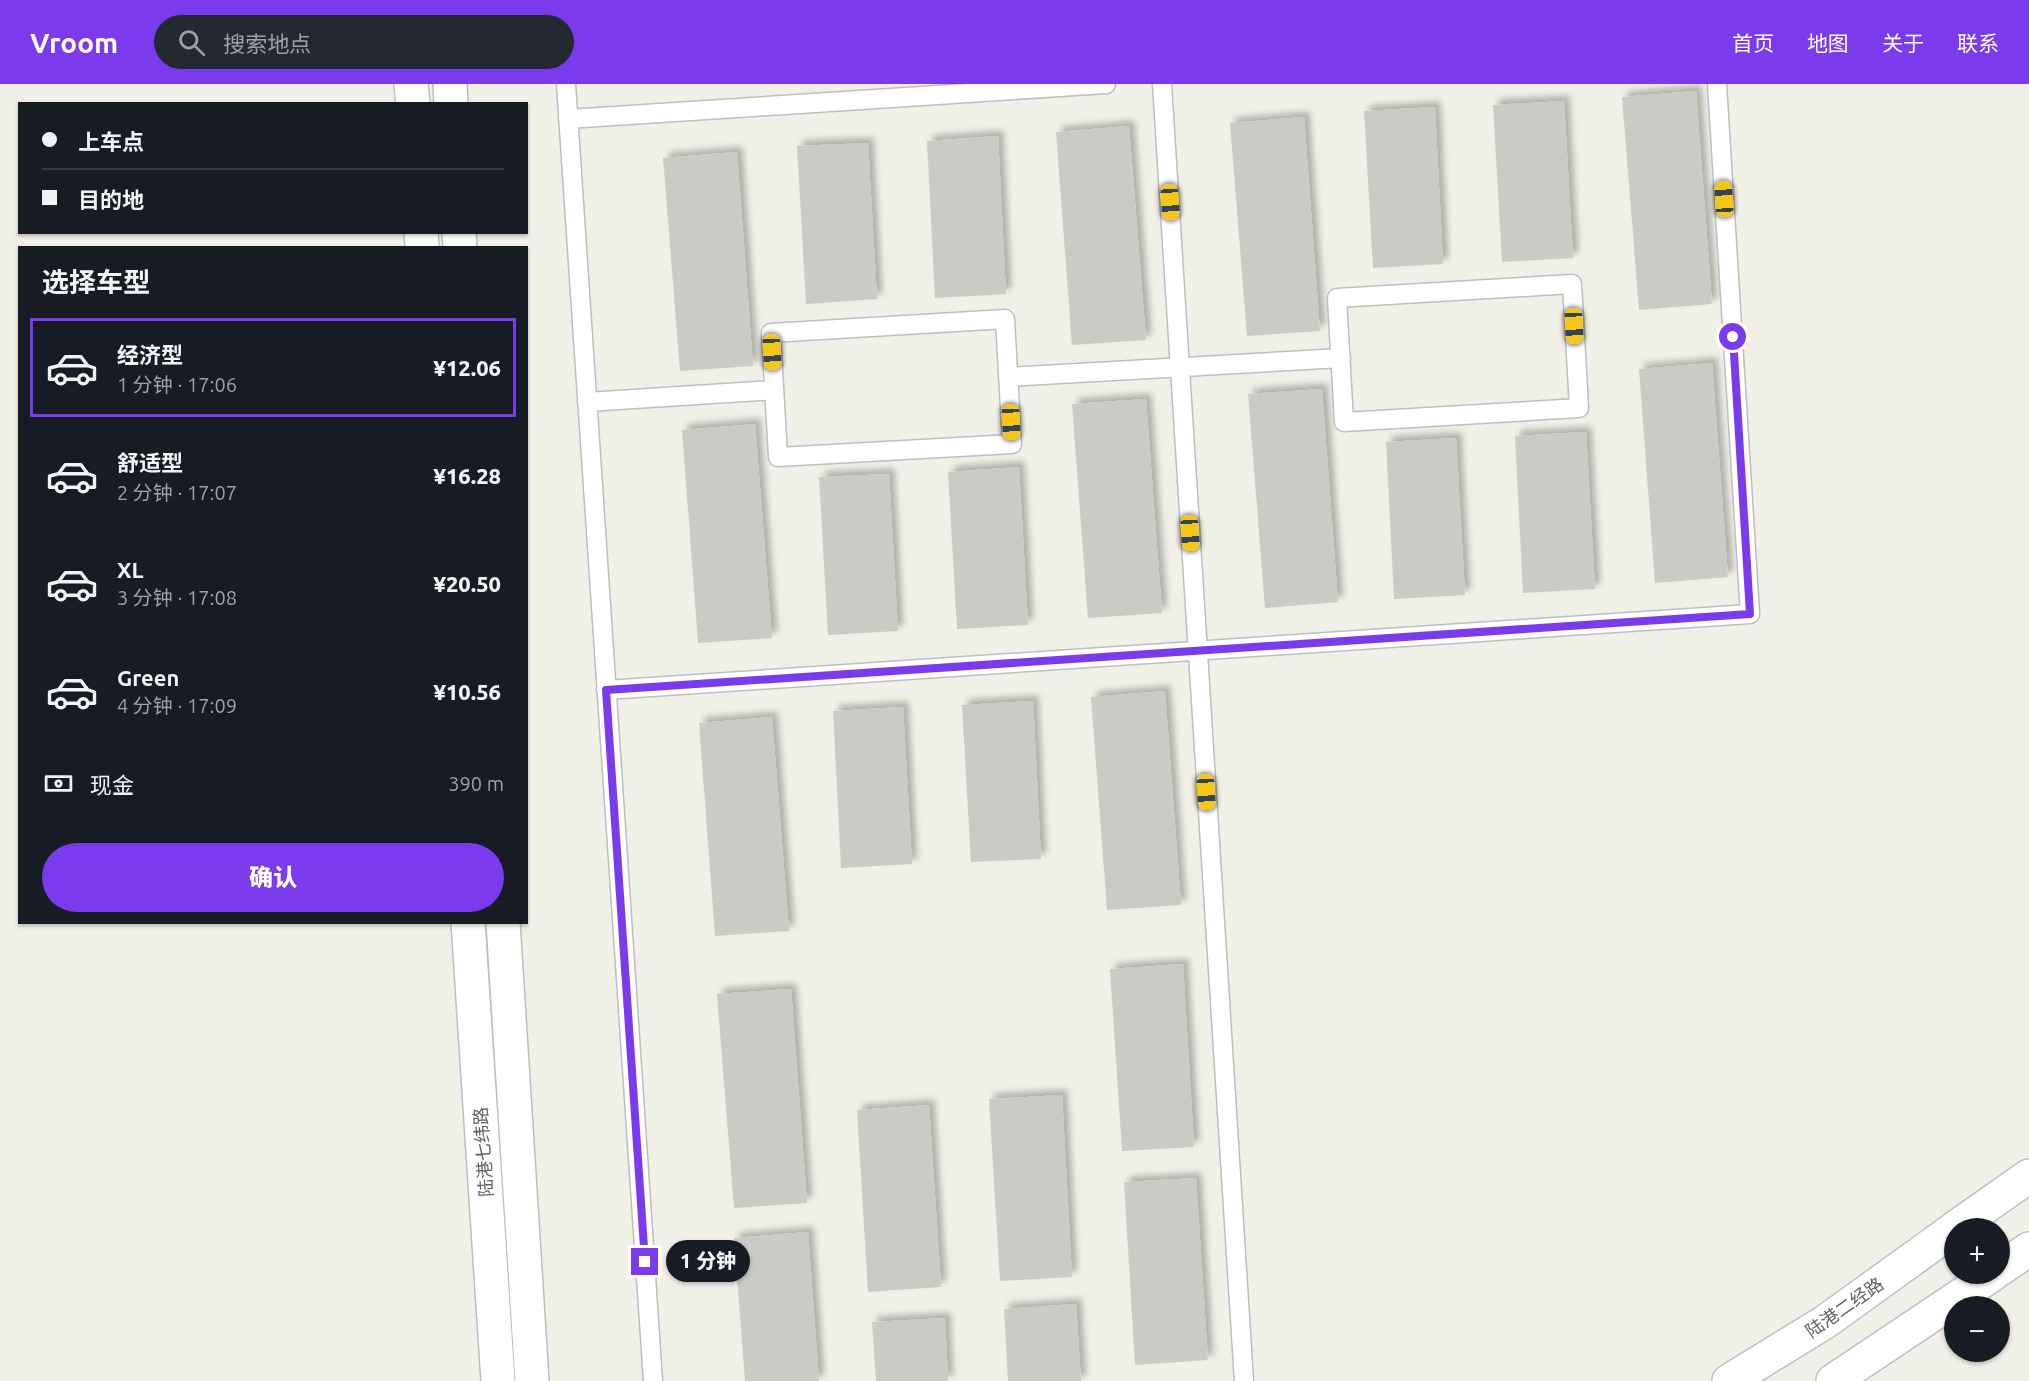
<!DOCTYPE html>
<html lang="zh">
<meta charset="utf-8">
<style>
:root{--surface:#171b24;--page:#242831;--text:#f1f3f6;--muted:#9ea1a6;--line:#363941;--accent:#7c3aed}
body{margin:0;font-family:Ubuntu,"Noto Sans SC",sans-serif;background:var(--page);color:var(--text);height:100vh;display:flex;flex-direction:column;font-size:22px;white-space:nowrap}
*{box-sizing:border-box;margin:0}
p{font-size:20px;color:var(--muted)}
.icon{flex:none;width:33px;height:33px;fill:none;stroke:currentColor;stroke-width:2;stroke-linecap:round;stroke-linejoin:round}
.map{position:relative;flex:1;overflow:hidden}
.sheet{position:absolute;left:18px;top:162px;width:510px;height:678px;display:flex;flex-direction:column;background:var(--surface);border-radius:0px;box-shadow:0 2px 4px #0004}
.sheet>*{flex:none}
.top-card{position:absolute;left:18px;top:18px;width:510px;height:132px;border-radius:0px;box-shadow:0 2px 4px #0004;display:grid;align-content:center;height:132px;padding:0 24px;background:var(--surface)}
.fabs{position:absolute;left:1944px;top:1134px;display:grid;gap:12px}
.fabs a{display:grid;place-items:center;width:66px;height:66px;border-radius:50%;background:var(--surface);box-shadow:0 2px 4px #0004;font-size:30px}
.end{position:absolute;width:27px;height:27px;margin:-14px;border:8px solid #7c3aed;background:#fff;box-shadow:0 0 0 3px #fff}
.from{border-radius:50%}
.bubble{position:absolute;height:42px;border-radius:21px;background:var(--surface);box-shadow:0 2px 4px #0004;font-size:20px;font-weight:800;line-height:42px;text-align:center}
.car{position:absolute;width:18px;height:36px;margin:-18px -9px;border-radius:8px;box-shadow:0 0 4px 2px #0007;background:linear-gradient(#f5c518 24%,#345 0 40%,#f5c518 0 76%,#345 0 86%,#f5c518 0)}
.top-card b{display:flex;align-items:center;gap:21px;height:57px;font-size:22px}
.top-card b+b{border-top:2px solid var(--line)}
.top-card i{width:15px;height:15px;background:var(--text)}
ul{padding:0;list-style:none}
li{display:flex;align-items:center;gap:18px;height:99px;margin:0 12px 9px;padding:0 12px;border:3px solid transparent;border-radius:0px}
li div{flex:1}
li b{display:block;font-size:22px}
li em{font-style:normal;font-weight:800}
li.selected{border-color:var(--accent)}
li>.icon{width:54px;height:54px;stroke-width:1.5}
h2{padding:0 24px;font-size:27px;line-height:72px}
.pay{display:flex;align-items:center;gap:15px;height:66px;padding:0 24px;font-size:22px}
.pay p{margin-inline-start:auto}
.button{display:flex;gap:12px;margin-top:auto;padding:12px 24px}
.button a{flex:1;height:69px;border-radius:36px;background:var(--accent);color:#fff;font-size:24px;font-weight:800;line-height:69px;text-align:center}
header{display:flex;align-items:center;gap:36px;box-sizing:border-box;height:84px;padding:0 30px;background:var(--accent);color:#fff}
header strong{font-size:28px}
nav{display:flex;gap:33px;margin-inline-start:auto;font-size:21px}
.search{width:420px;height:54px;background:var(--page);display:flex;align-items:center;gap:15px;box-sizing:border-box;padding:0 21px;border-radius:33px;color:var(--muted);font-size:22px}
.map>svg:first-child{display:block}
.building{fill:#cccac4;filter:url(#shadow)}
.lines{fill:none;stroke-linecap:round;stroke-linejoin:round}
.service-casing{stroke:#bcbec3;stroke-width:21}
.tertiary-casing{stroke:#bcbec3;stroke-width:36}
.service{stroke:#fff;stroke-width:18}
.tertiary{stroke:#fff;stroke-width:33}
.route{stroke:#7c3aed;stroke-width:8}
.labels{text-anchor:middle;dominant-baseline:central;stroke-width:4.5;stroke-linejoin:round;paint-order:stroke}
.street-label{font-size:18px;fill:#5f6268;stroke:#fff}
</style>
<header>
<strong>Vroom</strong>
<div class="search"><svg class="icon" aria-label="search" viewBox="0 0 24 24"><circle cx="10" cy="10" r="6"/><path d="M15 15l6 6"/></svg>搜索地点</div>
<nav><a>首页</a><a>地图</a><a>关于</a><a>联系</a></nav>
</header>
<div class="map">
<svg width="2029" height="1297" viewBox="0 0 2029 1297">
<defs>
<filter id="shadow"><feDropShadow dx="5.5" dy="-5.5" stdDeviation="3" flood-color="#0004"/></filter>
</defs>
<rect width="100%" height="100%" fill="#f1f0e7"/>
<path class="building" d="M1696 7 1712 220 1639 226 1622 13Z
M1564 17 1573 174 1502 178 1493 21Z
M1435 23 1443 180 1373 184 1364 27Z
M1304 33 1320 247 1247 252 1230 39Z
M1129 42 1146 256 1072 261 1056 48Z
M998 52 1006 210 935 214 927 57Z
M868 59 877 215 806 220 797 62Z
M737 68 753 282 680 287 663 74Z
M1712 279 1728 493 1655 499 1639 285Z
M1322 305 1338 518 1265 524 1248 310Z
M1146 315 1162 529 1088 534 1072 320Z
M755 340 772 554 698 559 682 346Z
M1586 348 1595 505 1523 509 1515 352Z
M1456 354 1465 511 1394 515 1386 358Z
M1019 383 1028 541 957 545 948 388Z
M889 390 898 547 828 551 819 393Z
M1165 607 1181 821 1107 826 1091 613Z
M1033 617 1041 775 971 778 962 621Z
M903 623 912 780 841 784 833 627Z
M772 633 789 847 715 852 699 639Z
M1183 880 1194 1063 1122 1067 1110 885Z
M791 905 807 1119 734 1124 717 910Z
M1062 1011 1072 1193 1000 1197 989 1015Z
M929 1021 941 1203 868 1208 857 1026Z
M1196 1094 1208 1276 1135 1281 1124 1098Z
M808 1148 819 1297H745L734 1154Z
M1076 1220 1081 1297H1008L1004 1225Z
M945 1234 948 1297H876L872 1238Z"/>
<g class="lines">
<g class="service-casing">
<path id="service" d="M566 0 653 1297
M1162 0 1244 1297
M568 35 1106 0
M1572 200 1579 324 1344 338 1337 214Z
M1005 235 1012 360 778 373 771 249Z
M1008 293 1341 274
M587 318 774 306
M606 606 1750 530 1717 0"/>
</g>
<g class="tertiary-casing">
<path id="tertiary" d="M411 0 413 20
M450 0 451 20
M421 148 422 164
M459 148 460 164
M468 838 498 1297
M503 838 532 1297
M1955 1144 2029 1092
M2000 1185 2029 1165
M1729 1297 1825 1238 1954 1145
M1833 1297 1993 1190"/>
</g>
<use href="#service" class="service"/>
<use href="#tertiary" class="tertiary"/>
</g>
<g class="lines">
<path class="route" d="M645 1178 606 606 1750 530 1733 253"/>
</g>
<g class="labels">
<g class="street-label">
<text transform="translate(483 1068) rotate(-94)">陆港七纬路</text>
<text transform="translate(1844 1223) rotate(-35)">陆港二经路</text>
</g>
</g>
</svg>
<div class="fabs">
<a>+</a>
<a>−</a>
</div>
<i class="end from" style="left:1733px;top:253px"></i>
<i class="end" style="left:645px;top:1178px"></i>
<div class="bubble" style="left:666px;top:1156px;width:84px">1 分钟</div>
<i class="car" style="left:1724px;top:115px;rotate:356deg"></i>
<i class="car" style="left:1170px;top:118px;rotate:176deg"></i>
<i class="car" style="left:1574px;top:242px;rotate:177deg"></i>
<i class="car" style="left:772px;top:268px;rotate:177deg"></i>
<i class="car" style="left:1011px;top:338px;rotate:177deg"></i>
<i class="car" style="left:1190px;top:449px;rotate:176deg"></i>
<i class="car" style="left:1206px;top:708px;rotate:176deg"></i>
<div class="top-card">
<b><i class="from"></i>上车点</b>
<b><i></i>目的地</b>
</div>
<section class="sheet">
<h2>选择车型</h2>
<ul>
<li class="selected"><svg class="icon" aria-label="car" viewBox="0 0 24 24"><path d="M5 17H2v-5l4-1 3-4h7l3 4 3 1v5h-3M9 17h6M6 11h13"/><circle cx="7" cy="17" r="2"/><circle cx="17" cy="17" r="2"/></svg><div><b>经济型</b><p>1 分钟 · 17:06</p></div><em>¥12.06</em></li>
<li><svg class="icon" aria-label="car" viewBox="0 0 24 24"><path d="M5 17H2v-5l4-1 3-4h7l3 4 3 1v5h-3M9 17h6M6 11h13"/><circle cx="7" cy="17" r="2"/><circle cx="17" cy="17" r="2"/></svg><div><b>舒适型</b><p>2 分钟 · 17:07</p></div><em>¥16.28</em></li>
<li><svg class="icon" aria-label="car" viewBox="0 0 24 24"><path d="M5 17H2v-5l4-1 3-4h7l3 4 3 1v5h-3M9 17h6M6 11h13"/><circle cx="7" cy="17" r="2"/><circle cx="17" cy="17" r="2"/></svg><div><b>XL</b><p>3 分钟 · 17:08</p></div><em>¥20.50</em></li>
<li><svg class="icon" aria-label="car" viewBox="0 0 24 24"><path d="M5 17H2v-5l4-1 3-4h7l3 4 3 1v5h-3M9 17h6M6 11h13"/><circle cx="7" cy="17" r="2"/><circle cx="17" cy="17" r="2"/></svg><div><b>Green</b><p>4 分钟 · 17:09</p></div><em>¥10.56</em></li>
</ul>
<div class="pay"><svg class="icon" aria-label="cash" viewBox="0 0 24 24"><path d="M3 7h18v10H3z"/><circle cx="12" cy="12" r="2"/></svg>现金<p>390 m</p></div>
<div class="button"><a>确认</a></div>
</section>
</div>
